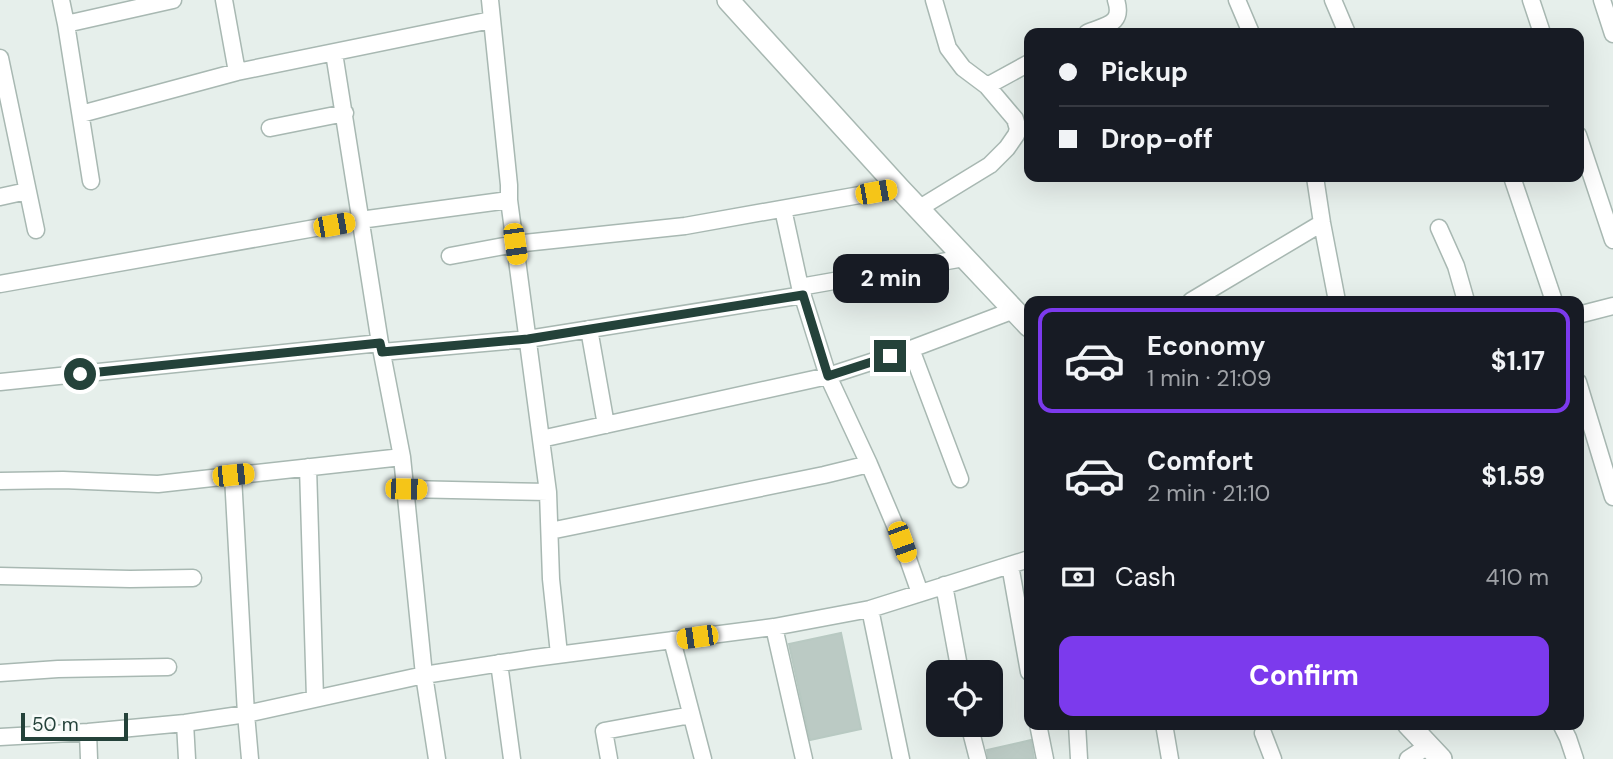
<!DOCTYPE html>
<meta charset="utf-8">
<style>
:root{--surface:#171b24;--page:#242831;--text:#f1f3f6;--muted:#9ea1a6;--line:#363941;--accent:#7c3aed}
body{margin:0;font-family:"DM Sans",sans-serif;background:var(--page);color:var(--text);height:100vh;display:flex;flex-direction:column;font-size:26px;white-space:nowrap}
*{box-sizing:border-box;margin:0}
p{font-size:23px;color:var(--muted)}
.icon{flex:none;width:38px;height:38px;fill:none;stroke:currentColor;stroke-width:2;stroke-linecap:round;stroke-linejoin:round}
.map{position:relative;flex:1;overflow:hidden}
.side{position:absolute;left:1024px;top:296px;width:560px;height:434px;display:flex;flex-direction:column;background:var(--surface);border-radius:14px;box-shadow:0 7px 28px #0002}
.side>*{flex:none}
.banner{position:absolute;left:1024px;top:28px;width:560px;height:154px;border-radius:14px;box-shadow:0 7px 28px #0002;display:grid;align-content:center;height:154px;padding:0 35px;background:var(--surface)}
.tools{position:absolute;left:926px;top:660px;display:grid;gap:14px}
.tools a{display:grid;place-items:center;width:77px;height:77px;border-radius:14px;background:var(--surface);box-shadow:0 7px 28px #0002;font-size:35px}
.scale{position:absolute;left:21px;bottom:18px;width:107px;box-sizing:border-box;padding-left:7px;border:4px solid #24423a;border-top:0;font-size:19px;line-height:24px;white-space:nowrap;color:#24423a;-webkit-text-stroke:5px #f7fbf9;paint-order:stroke}
.end{position:absolute;width:32px;height:32px;margin:-16px;border:9px solid #24423a;background:#fff;box-shadow:0 0 0 4px #fff}
.from{border-radius:50%}
.bubble{position:absolute;height:49px;border-radius:14px;background:var(--surface);box-shadow:0 7px 28px #0002;font-size:23px;font-weight:700;line-height:49px;text-align:center}
.car{position:absolute;width:21px;height:42px;margin:-21px -10px;border-radius:9px;box-shadow:0 0 5px 2px #0007;background:linear-gradient(#f5c518 24%,#345 0 40%,#f5c518 0 76%,#345 0 86%,#f5c518 0)}
.banner b{display:flex;align-items:center;gap:24px;height:66px;font-size:26px}
.banner b+b{border-top:2px solid var(--line)}
.banner i{width:18px;height:18px;background:var(--text)}
ul{padding:12px 0 0;list-style:none}
li{display:flex;align-items:center;gap:21px;height:105px;margin:0 14px 10px;padding:0 21px;border:4px solid transparent;border-radius:14px}
li div{flex:1}
li b{display:block;font-size:26px}
li em{font-style:normal;font-weight:700}
li.current{border-color:var(--accent)}
li>.icon{width:63px;height:63px;stroke-width:1.5}
.pay{display:flex;align-items:center;gap:18px;height:77px;padding:0 35px;font-size:26px}
.pay p{margin-inline-start:auto}
.cta{display:flex;gap:14px;margin-top:auto;padding:14px 35px}
.cta a{flex:1;height:80px;border-radius:14px;background:var(--accent);color:#fff;font-size:28px;font-weight:700;line-height:80px;text-align:center}
.map>svg:first-child{display:block}
.building{fill:#bbcac4;stroke:#b8c9c2;stroke-width:2}
.lines{fill:none;stroke-linecap:round;stroke-linejoin:round}
.minor-casing{stroke:#a8b8b2;stroke-width:19}
.tertiary-casing{stroke:#a8b8b2;stroke-width:24}
.minor{stroke:#fff;stroke-width:16}
.tertiary{stroke:#fff;stroke-width:21}
.route{stroke:#24423a;stroke-width:9}
</style>
<div class="map">
<svg width="1613" height="759" viewBox="0 0 1613 759">
<rect width="100%" height="100%" fill="#e6efeb"/>
<path class="building" d="M841 633 861 729 810 740 789 644Z
M1031 740 1034 759H988L987 750Z"/>
<g class="lines">
<g class="minor-casing">
<path id="minor" d="M61 0 66 24 91 181
M224 0 237 72
M490 0 509 185V200L548 492 551 579 559 654
M1237 0 1251 33
M1333 0 1347 33
M1531 0 1542 33
M1602 0 1613 34
M66 24 173 0
M1087 33C1105 25 1124 25 1116 0
M334 53 380 343 402 457 424 675 437 759
M0 58 36 230
M987 86 1029 63
M81 114 237 72 491 20
M270 128 345 113
M1578 135 1613 240
M1315 177 1322 223 1337 301
M1512 177 1554 301
M0 197 27 191
M783 209 800 287 828 376 869 464 902 542 920 593
M918 209 990 165 1007 148 1016 135 1018 129 1015 119 987 86 963 68 948 48 934 0
M1439 228 1456 266 1466 301
M450 256 515 244 685 226 899 188
M0 284 360 220 509 200
M800 287 964 258
M1191 301 1322 223
M1578 315 1613 306
M589 329 606 425
M911 349 960 479
M382 352 528 339 803 295
M0 382 380 343
M1578 382 1613 497
M541 439 828 376 911 349 1014 310
M308 467 315 698
M233 476 246 714 250 759
M0 481 63 480 158 484 402 457
M406 489 548 492
M550 531 824 475 869 464
M1010 565 1029 672
M0 576 130 579 193 578
M944 585 960 672
M870 609 901 759
M774 627 804 759
M672 640 703 759
M499 663 512 759
M0 673 58 669 168 667
M185 723 187 759
M969 724 978 759
M1038 724 1045 759
M1077 724 1079 759
M1164 724 1170 759
M1561 724 1568 738 1575 759
M88 732 89 759
M1263 733 1273 759
M0 737 88 732 185 723 246 714 424 675 534 658 774 627 870 609 1029 559
M609 759 604 731 691 715
M1408 759 1428 746"/>
</g>
<g class="tertiary-casing">
<path id="tertiary" d="M728 0 899 188 1029 326
M1408 724 1441 759"/>
</g>
<use href="#minor" class="minor"/>
<use href="#tertiary" class="tertiary"/>
</g>
<g class="lines">
<path class="route" d="M80 374 380 343 382 352 528 339 803 295 828 376 890 356"/>
</g>
</svg>
<div class="tools">
<a><svg class="icon" aria-label="locate" viewBox="0 0 24 24"><circle cx="12" cy="12" r="6"/><path d="M12 2v4M12 18v4M2 12h4M18 12h4"/></svg></a>
</div>
<div class="scale">50 m</div>
<i class="end from" style="left:80px;top:374px"></i>
<i class="end" style="left:890px;top:356px"></i>
<div class="bubble" style="left:833px;top:254px;width:116px">2 min</div>
<i class="car" style="left:876px;top:192px;rotate:80deg"></i>
<i class="car" style="left:334px;top:225px;rotate:80deg"></i>
<i class="car" style="left:515px;top:244px;rotate:172deg"></i>
<i class="car" style="left:233px;top:475px;rotate:84deg"></i>
<i class="car" style="left:406px;top:489px;rotate:91deg"></i>
<i class="car" style="left:902px;top:542px;rotate:160deg"></i>
<i class="car" style="left:697px;top:637px;rotate:262deg"></i>
<div class="banner">
<b><i class="from"></i>Pickup</b>
<b><i></i>Drop-off</b>
</div>
<section class="side">
<ul>
<li class="current"><svg class="icon" aria-label="car" viewBox="0 0 24 24"><path d="M5 17H2v-5l4-1 3-4h7l3 4 3 1v5h-3M9 17h6M6 11h13"/><circle cx="7" cy="17" r="2"/><circle cx="17" cy="17" r="2"/></svg><div><b>Economy</b><p>1 min · 21:09</p></div><em>$1.17</em></li>
<li><svg class="icon" aria-label="car" viewBox="0 0 24 24"><path d="M5 17H2v-5l4-1 3-4h7l3 4 3 1v5h-3M9 17h6M6 11h13"/><circle cx="7" cy="17" r="2"/><circle cx="17" cy="17" r="2"/></svg><div><b>Comfort</b><p>2 min · 21:10</p></div><em>$1.59</em></li>
</ul>
<div class="pay"><svg class="icon" aria-label="cash" viewBox="0 0 24 24"><path d="M3 7h18v10H3z"/><circle cx="12" cy="12" r="2"/></svg>Cash<p>410 m</p></div>
<div class="cta"><a>Confirm</a></div>
</section>
</div>
